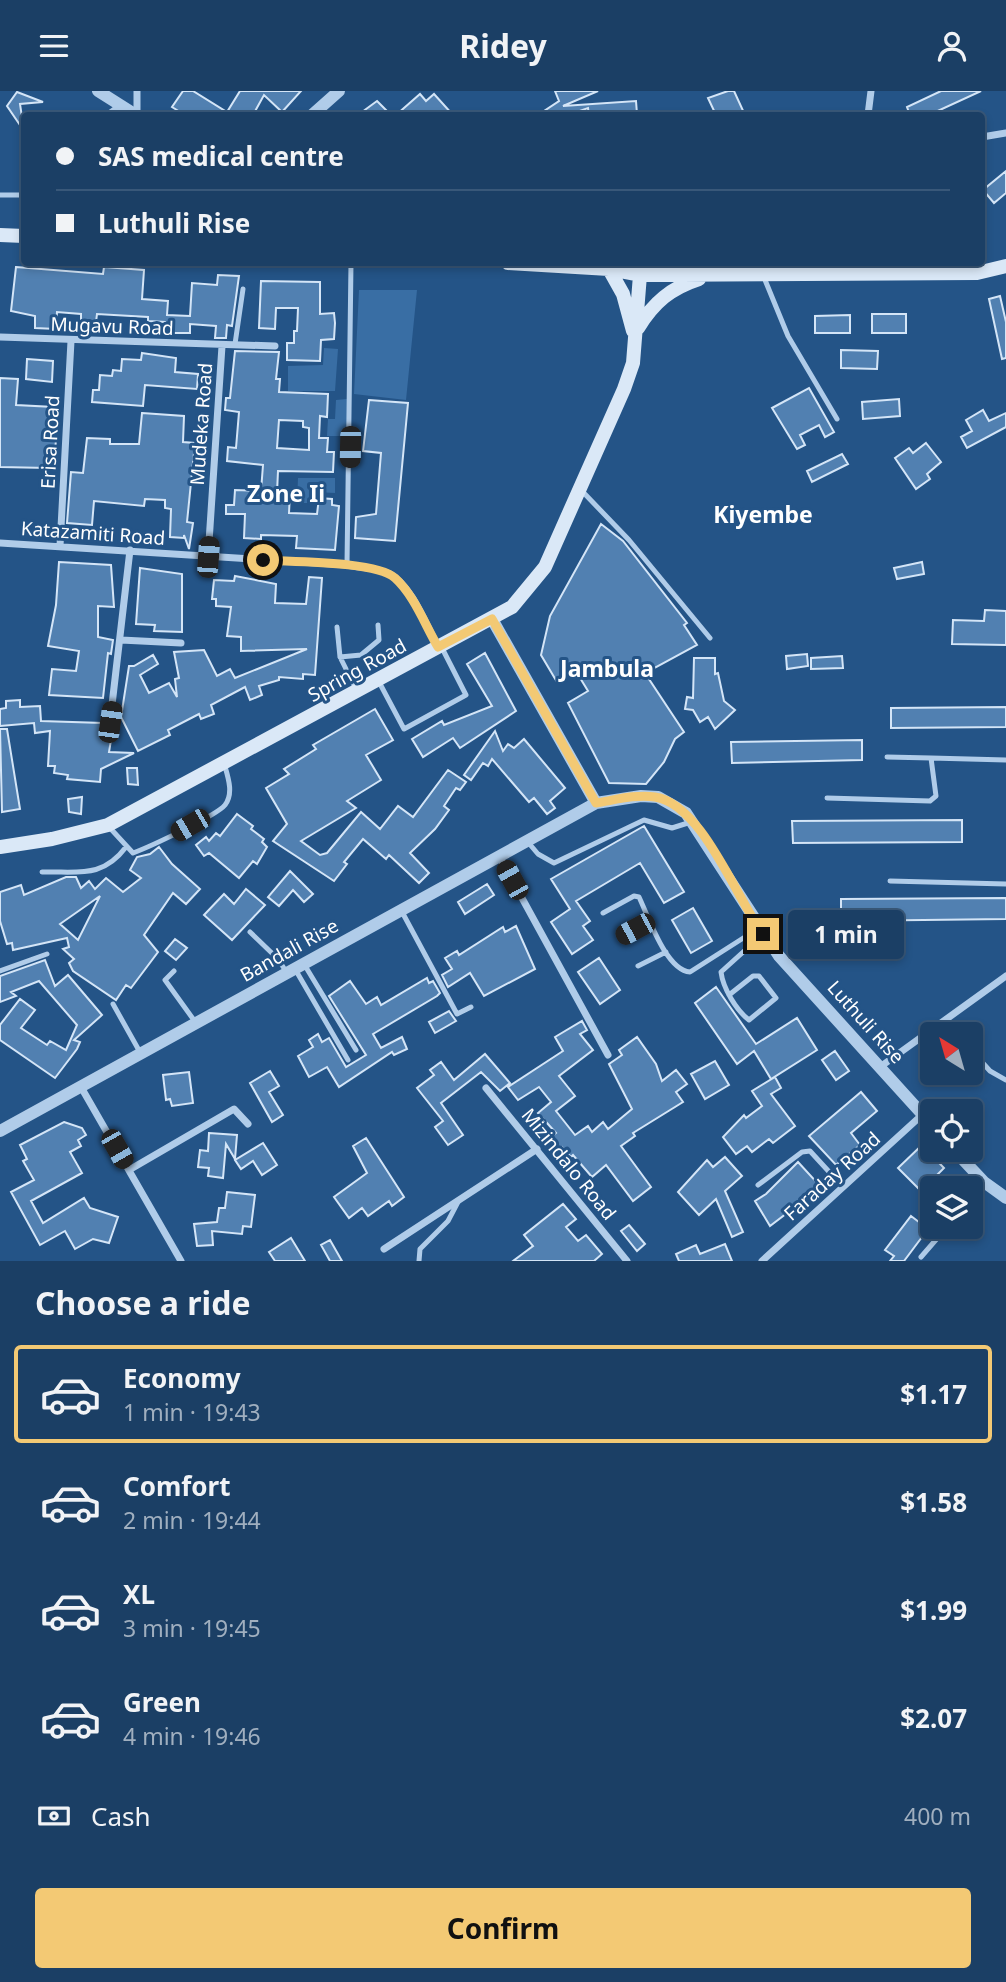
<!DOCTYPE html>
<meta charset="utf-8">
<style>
:root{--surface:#1b3f65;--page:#24466b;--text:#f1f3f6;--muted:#a0afbf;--line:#395879;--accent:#f3c974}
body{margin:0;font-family:"Noto Sans",sans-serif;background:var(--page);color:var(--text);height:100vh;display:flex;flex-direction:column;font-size:26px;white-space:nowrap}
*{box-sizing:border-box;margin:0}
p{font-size:23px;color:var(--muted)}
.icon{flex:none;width:38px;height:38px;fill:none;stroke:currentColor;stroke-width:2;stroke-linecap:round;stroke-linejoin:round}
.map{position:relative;height:1170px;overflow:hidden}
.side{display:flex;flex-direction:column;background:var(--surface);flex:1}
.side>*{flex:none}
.hud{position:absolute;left:21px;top:21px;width:964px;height:154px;border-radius:7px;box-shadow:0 4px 10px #0003,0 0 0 2px var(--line);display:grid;align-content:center;height:154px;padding:0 35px;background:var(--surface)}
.needle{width:46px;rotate:323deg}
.fabs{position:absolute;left:920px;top:931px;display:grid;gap:14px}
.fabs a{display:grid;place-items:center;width:63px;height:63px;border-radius:7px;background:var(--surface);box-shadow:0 4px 10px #0003,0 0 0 2px var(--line);font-size:35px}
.end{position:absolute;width:32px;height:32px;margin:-16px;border:9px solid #f3c974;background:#111;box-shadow:0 0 0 4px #111}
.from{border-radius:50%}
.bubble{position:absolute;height:49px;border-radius:7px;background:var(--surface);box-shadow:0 4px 10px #0003,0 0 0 2px var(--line);font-size:23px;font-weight:700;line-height:49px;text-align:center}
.car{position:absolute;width:21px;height:42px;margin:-21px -10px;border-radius:9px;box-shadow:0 0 5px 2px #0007;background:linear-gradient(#222 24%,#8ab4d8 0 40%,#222 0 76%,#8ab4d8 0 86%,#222 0)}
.hud b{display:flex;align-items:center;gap:24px;height:66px;font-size:26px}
.hud b+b{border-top:2px solid var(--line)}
.hud i{width:18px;height:18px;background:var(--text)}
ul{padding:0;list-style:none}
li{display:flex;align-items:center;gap:21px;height:98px;margin:0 14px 10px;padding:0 21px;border:4px solid transparent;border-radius:7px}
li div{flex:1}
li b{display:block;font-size:26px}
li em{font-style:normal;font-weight:700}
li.current{border-color:var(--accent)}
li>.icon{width:63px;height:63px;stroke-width:1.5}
h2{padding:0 35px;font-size:32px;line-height:84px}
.pay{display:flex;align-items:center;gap:18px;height:77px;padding:0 35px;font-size:26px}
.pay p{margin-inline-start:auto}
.cta{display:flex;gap:14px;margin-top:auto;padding:14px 35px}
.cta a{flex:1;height:80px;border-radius:7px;background:var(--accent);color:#111;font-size:28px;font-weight:700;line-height:80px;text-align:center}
header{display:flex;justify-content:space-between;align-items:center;height:91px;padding:0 35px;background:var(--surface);font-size:32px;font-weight:700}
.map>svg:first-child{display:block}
.green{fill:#396ea4}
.building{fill:#5180b1;stroke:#d4e5f7;stroke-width:2;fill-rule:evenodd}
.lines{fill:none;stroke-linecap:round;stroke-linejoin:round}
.service{stroke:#b0cce9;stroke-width:5}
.minor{stroke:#b0cce9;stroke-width:7}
.tertiary{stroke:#b0cce9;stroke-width:12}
.secondary{stroke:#dae8f7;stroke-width:14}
.route{stroke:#f3c974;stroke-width:9}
.labels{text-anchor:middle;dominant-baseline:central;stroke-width:6;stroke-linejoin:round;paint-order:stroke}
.street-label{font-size:19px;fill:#fff;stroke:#245487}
.quarter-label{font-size:23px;font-weight:bold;fill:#fff;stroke:#245487}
</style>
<header><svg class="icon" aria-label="menu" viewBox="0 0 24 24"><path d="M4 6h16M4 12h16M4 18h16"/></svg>Ridey<svg class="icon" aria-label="person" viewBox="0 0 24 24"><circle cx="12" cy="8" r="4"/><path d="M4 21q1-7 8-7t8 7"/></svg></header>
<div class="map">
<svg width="1006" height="1170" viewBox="0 0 1006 1170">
<rect width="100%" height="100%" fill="#245487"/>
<path class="green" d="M359 199H417L406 309 354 303Z
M324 257 338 258 335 300H288V275L323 274Z
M347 308V345H327L328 328H335L336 309Z
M298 387H335V402L315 401 312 412H297Z"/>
<path class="building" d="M183 0H193L227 21 240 0H301L282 21 264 4 253 24H185L172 16Z
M555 0H598L563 15 636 10 637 23 589 24 588 17 568 24H538L559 10Z
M728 0H734L745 24H716L708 7Z
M941 0H981L929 24H910L907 16Z
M17 1 43 11 20 13 24 40 7 15Z
M420 3 426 10 434 3 453 24H396Z
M377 10 391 24H358Z
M1006 80V102L994 112 983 99Z
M16 176 103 183 104 176 144 179 142 208 168 210 167 224 190 225 192 192 217 194 218 184 239 185 232 235 227 234 226 247H215L216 235 190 233V242H165V231L148 230V226L97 223 96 231 81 230V223L57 221 56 238 35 237V225L11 220Z
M261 190 320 191V223L334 222 335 232 334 248 321 249 320 270 287 269V252H294V240H297L298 217H276L275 238 259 237Z
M1000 205 1006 231V267L1002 268 989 208Z
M872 223H906V242H872Z
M850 224V242H815V225Z
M841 259 878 260 877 278 841 277Z
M235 260 279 261 276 288H280L279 301 328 303 327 326 320 325 319 347H328L327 361H334L333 381 278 380 277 402H290L289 422 317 423 319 407 332 408V414L339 415 335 459 296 457 297 445 261 444V448L244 447 245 423H226V414H234L235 399 261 400 263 374 227 370 228 356 236 357 239 321 225 319 226 307H230ZM279 329 303 330V336L309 337V359L277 357Z
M142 262 176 267 175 281 198 283 197 298 145 294 143 315 92 311 93 299H99L100 284 112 285 113 279 121 280 122 268 141 269Z
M27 268 53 270 52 291 26 288Z
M0 287 18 288 16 314 54 316 52 338 57 339 55 359 49 358 48 377 0 376Z
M809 297 834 341 825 346 819 334 800 344 805 354 797 358 772 317Z
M899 308 900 325 863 328 862 311Z
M369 309 408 312 395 450 355 447 356 426 376 423 381 362 363 360Z
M983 319 989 330 1006 322V336L967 357 961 346 972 340 966 329Z
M142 322 184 325 183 351 195 352 187 431 193 432 189 458 184 444V447L170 446 171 418 165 417V409L145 408 144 415 94 410 92 434 67 432 71 381 83 382 87 347 110 348V353H139Z
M926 352 941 371 927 383 930 388 916 398 895 367 909 357 913 362Z
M842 363 848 373 812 391 807 380Z
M601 433 623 450 687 532 684 534 697 554 645 582 684 641 675 648 664 671 646 693 609 692 568 612 588 600 577 582 557 591 541 564 550 525Z
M59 471 111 474 114 516 98 515V546L113 549 111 563 108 562 103 607 49 604 52 578 76 580 79 560 48 555 56 514Z
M922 471 924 483 897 488 894 477Z
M140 477 182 483V541L154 540 155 534 136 533Z
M235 485 276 493 275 512 306 513 309 486 322 487 315 584 303 583V588L279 586V589L259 595 262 604 250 609 245 596 211 614 214 623 201 628 199 623 168 639 170 644 138 660 121 626 129 575H134L153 564 158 573 140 584 149 602 169 592 177 606 175 588 179 587 174 561 204 559 217 585 230 578 235 587 307 558 241 560V546L227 545 231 516 216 515V508H212L214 489 234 490Z
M985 519 1006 520V554L952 553 953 529 984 530Z
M485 562 516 620 460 657 453 647 423 666 412 648 442 630 444 634 492 615 467 573Z
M807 563 808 575 787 578 786 565Z
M842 565 843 577 811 578V567Z
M694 567H715V583L718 582 724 610 735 619 715 638 708 626 700 631 693 619 685 618 687 606 693 607Z
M20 609V616L40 615 41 630 103 632 102 648 111 649 109 661 134 662 101 678 100 691 67 688 68 684 54 682 55 675H48L50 640 35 642 34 632 0 635V618L6 617V610Z
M1006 616V636L891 637V617Z
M375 618 393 649 366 664 381 689 347 710 356 717 301 750 320 764 327 762 361 721 380 738 398 715 413 726 448 679 466 691 460 699 456 697 444 715 449 719 435 738 410 762 429 782 419 792 389 764 386 768 363 748 344 771 347 773 334 790 273 750 287 733 266 697 289 683 284 678 316 658 313 654Z
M0 638H7L20 718 2 721Z
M495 640 503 660 508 653 514 657 524 648 565 697 550 710 555 717 547 723 534 707 529 711 492 668 488 675 483 672 471 689 464 684Z
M862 649V669L732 672 731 651Z
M127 677H137L138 694 128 693Z
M82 706 81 723 69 721 68 708Z
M237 723 253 735 251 738 264 748 262 751 267 756 257 773 253 770 239 787 209 762 204 765 196 754 206 746 209 750 216 742 220 745Z
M962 729V751L793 752 792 730Z
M644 735 684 801 664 812 640 772 576 810 590 830 583 835 593 849 572 863 551 831 570 818 551 788Z
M159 756 172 773 200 798 186 813 173 802 144 844 158 861 131 897 126 894 116 909 73 880 69 872 74 868 63 858 69 856 67 847 13 859 12 852 7 853 0 830V801L21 794 24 804 66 786H76L81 797 89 790 95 798 106 787 123 801 141 787 130 779 137 766 150 763ZM100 805 78 849 60 833Z
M290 780 313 803 304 811 293 799 279 815 268 806Z
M487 793 494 804 465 823 458 811Z
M246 798 265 814 232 849 204 824 224 803 234 813Z
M1006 807V828L841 830V808Z
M693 817 712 850 691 862 672 829Z
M516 835 535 878 484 905 470 882 448 896 442 884 452 878 445 867 457 860 459 864 503 836 505 841Z
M175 848 187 857 176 869 165 860Z
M599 867 620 899 600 913 578 881Z
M45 869 55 895 68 884 102 924 74 949 80 951 77 958 55 987 0 949V934L20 908 35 919 21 937 47 954 50 950 66 959 77 934 39 890 11 901 16 905 0 911V885Z
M427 887 429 892 433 890 440 902 437 905 373 943 381 957 402 946 407 958 394 964 392 961 339 996 327 976 309 986 298 965 313 956 309 949 318 943 322 951 329 947 346 976 366 964 329 905 350 890 366 913 377 906 381 914Z
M716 896 756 953 797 927 817 959 771 988 754 960 737 973 695 912Z
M449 920 456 930 435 942 429 931Z
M582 930 587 939 580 943 593 959 559 985 575 1005 556 1020 575 1044 588 1035 592 1041 603 1031 608 1038 632 1018 609 973 622 964 619 959 637 946 656 973 662 990 676 979 687 993 676 1001 683 1011 633 1042 635 1045 621 1055 651 1096 633 1110 606 1074 592 1086 573 1064 571 1066 562 1056 558 1059 549 1048 556 1042 538 1022 551 1011 539 996 518 1009 508 996 563 960 555 946Z
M835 960 849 980 836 989 822 969Z
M485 963 510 992 500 1000 481 981 441 1012 463 1044 448 1054 435 1036 443 1030 417 997 434 984 430 979 441 971 454 989Z
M715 970 729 994 705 1008 691 983Z
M270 980 279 995 269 1001 283 1024 272 1031 250 992Z
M189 981 193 1012 172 1015 170 1008 166 1009 163 984Z
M775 986 781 997 771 1003 795 1035 773 1052 769 1048 752 1061 747 1055 736 1063 723 1046 744 1024 746 1027 762 1015 752 1000Z
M861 1001 877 1020 851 1042 860 1054 836 1074 809 1045Z
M64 1031 82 1037 86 1044 78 1049 81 1055 70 1061 82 1082 31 1110 43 1132 84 1107 90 1117 118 1126 109 1152 93 1148 75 1158 65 1140 40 1154 11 1101 34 1089 23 1070 27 1068 20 1054Z
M209 1042 237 1044 235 1068 226 1053 223 1087 208 1085 209 1077 198 1076 200 1059 208 1060Z
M366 1047 404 1106 392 1115 389 1110 368 1125 362 1117 349 1127 334 1106 367 1082 353 1055Z
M263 1052 277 1074 262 1084 253 1070 241 1078 235 1069Z
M922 1054 944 1077 921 1100 898 1077Z
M725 1066 742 1085 725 1100 743 1141 732 1146 716 1108 699 1124 678 1101 707 1069 713 1076Z
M798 1071 821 1096 770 1135 755 1110 766 1103Z
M227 1101 255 1104 251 1136 243 1135 242 1143 212 1140 213 1154 197 1155 194 1133 217 1131 219 1117H225Z
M563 1113 576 1128 566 1136 578 1150 586 1144 602 1163 594 1170H513L533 1155 524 1144Z
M911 1125 928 1138 904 1170H890L894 1165 885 1159Z
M629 1134 645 1153 637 1160 621 1140Z
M291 1147 305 1170H275L269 1161Z
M330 1149 342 1170H330L321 1154Z
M725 1153 732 1170H679L676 1163 696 1154 700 1163Z"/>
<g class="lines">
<path class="service" d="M106 24 120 14
M0 104H24
M763 184 788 245 837 328
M235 253 243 198
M581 399 629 449 710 547
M347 474 351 172
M337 536 340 566
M378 589 404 638 466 604 442 557
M356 598 340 566 361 564 379 549 378 534
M887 666 931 667
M827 707 930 710 936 705 931 667 1006 669
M110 737 133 762C149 756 216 725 225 714 234 702 228 686 224 672
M527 750 538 763 554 772 644 729 672 737 691 731
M42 781C78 780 102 788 126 756
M890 790 1006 793
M401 819 457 923 471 916
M603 822 634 805 639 806C649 827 666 879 690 881L759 837
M250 841 278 868 287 882
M620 846 650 830
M304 873 356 959
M638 875 666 861
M295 878 348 969
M0 880 47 863
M174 880 165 889 196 932
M729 904 753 885H759L776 907 749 929C736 919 723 897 721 881L763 843
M113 913 141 963
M946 928 959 943
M971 959 990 980 1006 989
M758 1094 802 1061 810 1060 843 1096
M971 1106 984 1091
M921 1166 947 1136
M419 1170 420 1158 448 1130 459 1109"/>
<path class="minor" d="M137 24V0
M868 24 871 0
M982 46 1006 42
M0 246 275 255
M0 452 347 474C361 477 378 477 390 483 412 495 426 534 438 556
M60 455 71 250
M208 466 222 255
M121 549 181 552
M110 631 130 459
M499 765 608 964
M880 976 1006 885
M81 996 181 1170
M486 997 627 1170
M129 1079 234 1018 248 1033
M384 1158 537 1058
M762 1170 923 1023"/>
<path class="tertiary" d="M98 0 136 24
M312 24 339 0
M492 528 596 712 641 705 658 706 686 722 779 865 933 1035
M0 1040 596 712
M954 1059 984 1091 1006 1107"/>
<path class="secondary" d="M0 144 24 145
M508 172 609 178 640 184 977 182 1006 175
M609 178 623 203 633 240
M638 237C654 211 671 197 699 188
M0 756 52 748 108 734 512 516 545 476 624 298 633 272 640 184"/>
</g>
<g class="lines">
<path class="route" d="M263 469C292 471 376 470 395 487 414 504 425 534 438 556L492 528 596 712C615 709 636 703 655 706 702 713 736 807 763 843"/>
</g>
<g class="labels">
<g class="street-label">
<text transform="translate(112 235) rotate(2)">Mugavu Road</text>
<text transform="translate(201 333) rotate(-86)">Mudeka Road</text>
<text transform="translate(50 351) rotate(-87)">Erisa Road</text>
<text transform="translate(93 442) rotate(4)">Katazamiti Road</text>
<text transform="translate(357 579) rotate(-29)">Spring Road</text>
<text transform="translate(289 859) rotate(-29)">Bandali Rise</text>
<text transform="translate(866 931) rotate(48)">Luthuli Rise</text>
<text transform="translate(569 1073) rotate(51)">Mizindalo Road</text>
<text transform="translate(832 1085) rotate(-42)">Faraday Road</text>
</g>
<g class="quarter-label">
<text x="286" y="402">Zone Ii</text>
<text x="763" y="423">Kiyembe</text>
<text x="607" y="577">Jambula</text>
</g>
</g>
</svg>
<div class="fabs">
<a><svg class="needle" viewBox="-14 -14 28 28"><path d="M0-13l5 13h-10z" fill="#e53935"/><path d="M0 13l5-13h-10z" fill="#a0afbf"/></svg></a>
<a><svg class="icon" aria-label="locate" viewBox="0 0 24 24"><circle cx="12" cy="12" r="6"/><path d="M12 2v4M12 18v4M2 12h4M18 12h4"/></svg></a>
<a><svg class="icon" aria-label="layers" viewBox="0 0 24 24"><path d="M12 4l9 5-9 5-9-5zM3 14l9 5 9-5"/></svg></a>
</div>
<i class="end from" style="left:263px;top:469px"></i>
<i class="end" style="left:763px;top:843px"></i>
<div class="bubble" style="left:788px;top:819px;width:116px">1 min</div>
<i class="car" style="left:350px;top:356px;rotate:181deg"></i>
<i class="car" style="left:208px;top:466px;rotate:4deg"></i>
<i class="car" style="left:110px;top:631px;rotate:8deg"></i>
<i class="car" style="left:190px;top:734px;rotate:240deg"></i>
<i class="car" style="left:512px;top:789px;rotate:331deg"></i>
<i class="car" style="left:635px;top:838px;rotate:242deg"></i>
<i class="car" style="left:117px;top:1058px;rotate:150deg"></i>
<div class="hud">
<b><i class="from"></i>SAS medical centre</b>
<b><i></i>Luthuli Rise</b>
</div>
</div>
<section class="side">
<h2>Choose a ride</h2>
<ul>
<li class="current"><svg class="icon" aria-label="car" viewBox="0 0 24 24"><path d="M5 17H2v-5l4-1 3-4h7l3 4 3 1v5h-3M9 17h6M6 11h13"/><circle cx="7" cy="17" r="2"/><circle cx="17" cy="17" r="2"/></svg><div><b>Economy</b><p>1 min · 19:43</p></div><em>$1.17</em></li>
<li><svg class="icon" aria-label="car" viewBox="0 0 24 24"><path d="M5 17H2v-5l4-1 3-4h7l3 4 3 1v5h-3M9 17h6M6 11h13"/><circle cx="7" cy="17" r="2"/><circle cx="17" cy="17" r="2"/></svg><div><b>Comfort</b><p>2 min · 19:44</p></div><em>$1.58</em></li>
<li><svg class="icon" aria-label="car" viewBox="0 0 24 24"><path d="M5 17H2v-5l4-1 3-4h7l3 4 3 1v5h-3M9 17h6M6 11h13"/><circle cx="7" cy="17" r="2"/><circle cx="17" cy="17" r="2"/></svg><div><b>XL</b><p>3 min · 19:45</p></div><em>$1.99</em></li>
<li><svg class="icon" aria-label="car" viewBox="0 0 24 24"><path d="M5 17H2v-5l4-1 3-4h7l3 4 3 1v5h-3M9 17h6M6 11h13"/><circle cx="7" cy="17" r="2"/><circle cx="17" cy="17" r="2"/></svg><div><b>Green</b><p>4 min · 19:46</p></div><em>$2.07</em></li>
</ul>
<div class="pay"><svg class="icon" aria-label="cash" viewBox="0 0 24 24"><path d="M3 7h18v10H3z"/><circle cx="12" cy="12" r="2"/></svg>Cash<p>400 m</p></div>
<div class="cta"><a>Confirm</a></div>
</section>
